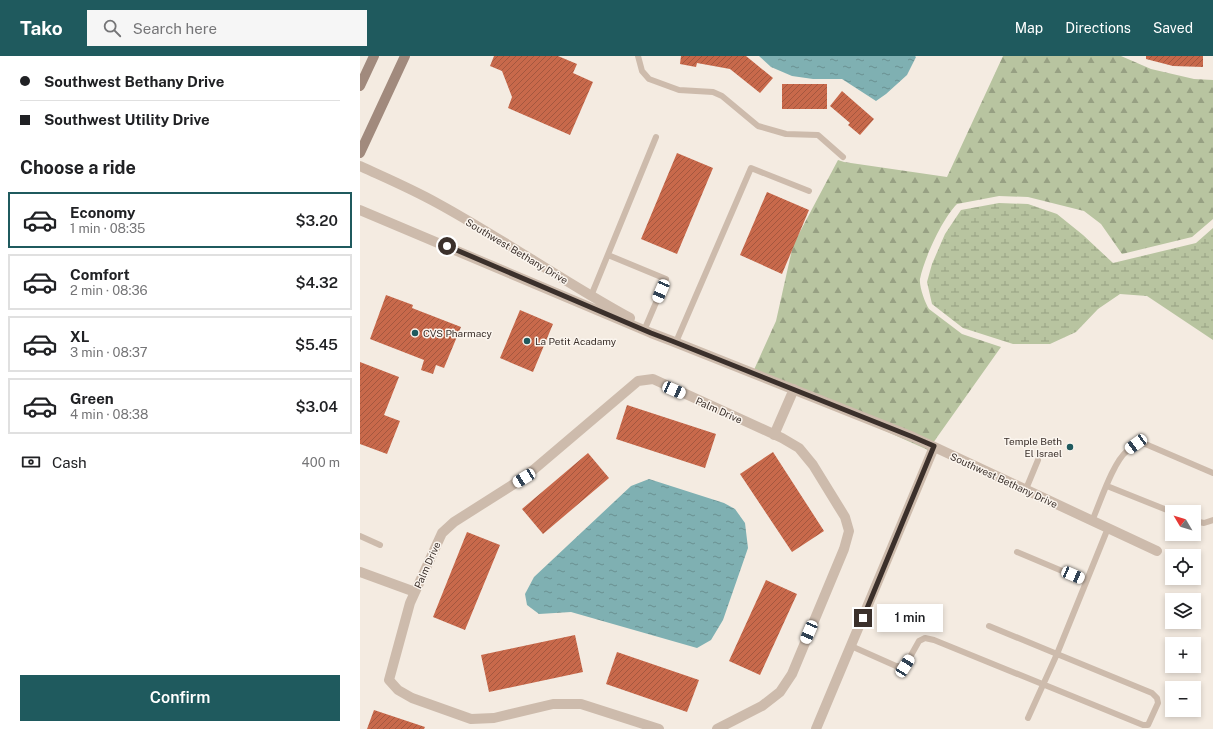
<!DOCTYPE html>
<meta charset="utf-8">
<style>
:root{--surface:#fff;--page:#f6f6f6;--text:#202124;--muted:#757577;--line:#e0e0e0;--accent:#1f5a5e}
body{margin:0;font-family:"Public Sans",sans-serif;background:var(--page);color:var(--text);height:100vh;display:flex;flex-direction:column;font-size:15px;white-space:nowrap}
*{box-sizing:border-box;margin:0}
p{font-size:13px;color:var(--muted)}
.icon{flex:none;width:22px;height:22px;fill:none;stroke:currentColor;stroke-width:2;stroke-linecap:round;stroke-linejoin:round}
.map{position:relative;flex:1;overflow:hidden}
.sheet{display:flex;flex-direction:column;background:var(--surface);width:360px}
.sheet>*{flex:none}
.top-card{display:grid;align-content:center;height:88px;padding:0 20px;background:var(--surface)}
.needle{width:26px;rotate:308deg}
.fabs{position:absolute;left:805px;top:449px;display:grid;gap:8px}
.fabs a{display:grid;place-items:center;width:36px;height:36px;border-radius:0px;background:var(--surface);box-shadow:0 2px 6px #0003;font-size:20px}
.end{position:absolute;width:18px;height:18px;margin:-9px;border:5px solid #3b302b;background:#fff;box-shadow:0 0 0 2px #fff}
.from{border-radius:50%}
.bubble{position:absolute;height:28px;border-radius:0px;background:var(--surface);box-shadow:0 2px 6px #0003;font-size:13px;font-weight:600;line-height:28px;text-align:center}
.car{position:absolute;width:12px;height:24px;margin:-12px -6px;border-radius:5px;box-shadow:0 0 3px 1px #0007;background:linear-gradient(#fff 24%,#345 0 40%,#fff 0 76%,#345 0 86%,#fff 0)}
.top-card b{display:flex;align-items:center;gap:14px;height:38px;font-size:15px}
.top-card b+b{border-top:1px solid var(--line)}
.top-card i{width:10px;height:10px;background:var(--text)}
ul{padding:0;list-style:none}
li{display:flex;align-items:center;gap:12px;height:56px;margin:0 8px 6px;padding:0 12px;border:2px solid var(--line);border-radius:0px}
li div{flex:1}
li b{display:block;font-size:15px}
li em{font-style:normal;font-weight:600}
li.selected{border-color:var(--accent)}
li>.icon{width:36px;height:36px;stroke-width:1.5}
h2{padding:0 20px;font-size:18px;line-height:48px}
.pay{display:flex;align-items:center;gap:10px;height:44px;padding:0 20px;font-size:15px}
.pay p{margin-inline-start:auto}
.primary-button{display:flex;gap:8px;margin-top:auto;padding:8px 20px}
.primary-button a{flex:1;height:46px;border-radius:0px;background:var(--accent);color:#fff;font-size:16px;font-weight:600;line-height:46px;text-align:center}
header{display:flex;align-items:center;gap:24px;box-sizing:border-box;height:56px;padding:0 20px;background:var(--accent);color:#fff}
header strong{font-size:19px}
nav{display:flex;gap:22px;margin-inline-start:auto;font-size:14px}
.search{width:280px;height:36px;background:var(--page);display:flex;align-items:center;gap:10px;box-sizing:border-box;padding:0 14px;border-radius:0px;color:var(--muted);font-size:15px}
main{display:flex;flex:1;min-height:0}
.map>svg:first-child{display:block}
.forest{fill:url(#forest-firs)}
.wetland{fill:url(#wetland-marsh)}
.water{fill:url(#water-ripples)}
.building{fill:url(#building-hatch)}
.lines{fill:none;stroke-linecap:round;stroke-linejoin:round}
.lane{stroke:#cdbbac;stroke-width:6}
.street{stroke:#cdbbac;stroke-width:10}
.secondary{stroke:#a18a7d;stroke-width:10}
.route{stroke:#3b302b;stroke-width:5}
.poi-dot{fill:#1f5a5e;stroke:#fbf5ee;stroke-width:1.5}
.labels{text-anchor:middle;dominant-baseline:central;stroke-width:3;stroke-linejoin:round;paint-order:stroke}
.street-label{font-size:10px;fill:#3b302b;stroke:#fbf5ee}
.poi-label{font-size:10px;fill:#3b302b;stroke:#fbf5ee;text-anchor:start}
</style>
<header>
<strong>Tako</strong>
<div class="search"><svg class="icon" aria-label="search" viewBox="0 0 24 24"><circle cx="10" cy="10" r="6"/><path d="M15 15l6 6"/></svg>Search here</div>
<nav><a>Map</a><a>Directions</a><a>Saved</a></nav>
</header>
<main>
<section class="sheet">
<div class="top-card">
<b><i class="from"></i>Southwest Bethany Drive</b>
<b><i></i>Southwest Utility Drive</b>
</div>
<h2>Choose a ride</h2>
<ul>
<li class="selected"><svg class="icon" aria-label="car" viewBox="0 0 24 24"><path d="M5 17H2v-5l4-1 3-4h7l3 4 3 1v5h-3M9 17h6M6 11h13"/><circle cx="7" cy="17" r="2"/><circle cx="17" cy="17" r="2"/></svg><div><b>Economy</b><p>1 min · 08:35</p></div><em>$3.20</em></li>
<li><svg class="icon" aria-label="car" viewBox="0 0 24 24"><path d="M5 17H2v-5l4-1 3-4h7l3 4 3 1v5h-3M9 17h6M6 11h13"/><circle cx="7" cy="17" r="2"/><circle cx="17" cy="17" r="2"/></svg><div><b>Comfort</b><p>2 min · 08:36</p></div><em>$4.32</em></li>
<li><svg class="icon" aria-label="car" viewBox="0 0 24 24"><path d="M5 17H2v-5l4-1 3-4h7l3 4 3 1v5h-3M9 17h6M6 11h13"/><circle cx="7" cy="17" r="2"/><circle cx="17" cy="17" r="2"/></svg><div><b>XL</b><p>3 min · 08:37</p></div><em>$5.45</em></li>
<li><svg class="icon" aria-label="car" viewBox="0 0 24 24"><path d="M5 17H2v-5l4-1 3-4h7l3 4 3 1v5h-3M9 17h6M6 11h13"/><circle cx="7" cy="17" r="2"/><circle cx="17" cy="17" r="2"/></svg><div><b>Green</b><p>4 min · 08:38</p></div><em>$3.04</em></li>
</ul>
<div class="pay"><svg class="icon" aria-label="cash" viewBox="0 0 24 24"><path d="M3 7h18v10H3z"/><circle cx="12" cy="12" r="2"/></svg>Cash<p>400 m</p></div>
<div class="primary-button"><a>Confirm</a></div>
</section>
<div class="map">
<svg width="853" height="673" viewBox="0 0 853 673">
<defs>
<pattern id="forest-firs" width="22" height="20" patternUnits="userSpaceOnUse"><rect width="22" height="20" fill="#b8c4a0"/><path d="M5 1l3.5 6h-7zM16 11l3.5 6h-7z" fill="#97a083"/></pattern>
<pattern id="wetland-marsh" width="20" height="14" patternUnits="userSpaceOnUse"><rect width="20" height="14" fill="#b8c4a0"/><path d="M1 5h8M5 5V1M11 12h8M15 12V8" fill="none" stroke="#97a083"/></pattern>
<pattern id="water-ripples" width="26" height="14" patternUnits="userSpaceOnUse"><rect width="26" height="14" fill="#7fb0b2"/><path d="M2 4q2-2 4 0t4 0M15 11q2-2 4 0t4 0" fill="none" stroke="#699091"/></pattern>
<pattern id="building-hatch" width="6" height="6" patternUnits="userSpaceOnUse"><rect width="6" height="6" fill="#c8694b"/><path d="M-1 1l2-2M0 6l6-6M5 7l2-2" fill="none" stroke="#a4573f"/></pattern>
</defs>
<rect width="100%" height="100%" fill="#f4ebe1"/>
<path class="forest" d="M643 0H761L791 13 834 23 853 24V163L832 181 762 198 741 168 724 155 668 141 639 140 597 148C582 163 564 203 560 223 559 230 565 247 569 253L602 278 641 291 568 394 393 316 416 265 433 189 478 104 484 106 587 121Z"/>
<path class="wetland" d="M639 147 668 148 697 158 723 179 753 207 836 187 853 172V284L787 240 760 238 738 253 716 276 690 288H653L603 272 572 248 567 226 572 208 585 178 601 154Z"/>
<path class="water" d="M399 0H555L556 1 547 19 526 38 516 45 482 23H453L432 20 411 11Z
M289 423 364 447 375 453 385 467 388 492 363 564 351 584 337 592 211 556 179 558 167 549 165 538 174 521 271 430Z"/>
<path class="building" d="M134 0H198L217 8 213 17 233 26 210 79 148 52 152 41 142 15 130 10Z
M321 0H386L413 22 400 37 370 13 337 7 336 11 320 8Z
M786 0H843V11L813 10 786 3Z
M422 28H467V53H422Z
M482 35 514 63 500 79 488 69 490 67 470 50Z
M317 97 353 112 317 198 281 183Z
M407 136 449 154 422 218 380 199Z
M26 239 53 249 52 252 101 271 84 312 76 309 73 318 61 314 64 304 10 283Z
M160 254 193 268 173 316 140 302Z
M0 306 39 321 24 359 40 365 27 398 0 388Z
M267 349 356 378 345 412 256 383Z
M413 396 464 475 432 496 380 418Z
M228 397 249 422 183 478 162 453Z
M107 476 140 489 105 574 73 561Z
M406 524 437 538 400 619 369 605Z
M215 579 223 616 129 636 121 599Z
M257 596 339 624 327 656 246 628Z
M14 654 65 671 64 673H7Z"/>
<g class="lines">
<path class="lane" d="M278 0 282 15 289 23 319 34 353 36 362 40 398 70 426 78 458 79 483 101
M248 199 306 223 286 270
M231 240 296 81
M316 286 391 112 449 135
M747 430 812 456
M666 433 678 404
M732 465C740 447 753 406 767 395 772 390 777 388 783 387L853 417
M834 465 844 467 853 464
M0 480 20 489
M657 496 726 525
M629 570 697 598 668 662
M491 590 536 610H545L559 585 565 582 574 584 783 669H788L798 647 797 642 792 637 697 598 748 472"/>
<path class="street" d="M0 110C26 122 52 133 77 147 143 183 204 226 270 262
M0 154 291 277 312 285 553 381 797 495
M414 379 434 333
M0 516 55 536
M299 673 221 648H193L134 662 111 663 52 642 38 634 29 624 50 547 82 477 94 466 165 421 278 325 293 323 422 382 439 392 453 409 485 461 489 475 484 493 432 618 420 636 402 650 357 673
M456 673 574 391"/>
<path class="secondary" d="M0 30 14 0
M0 97 45 0"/>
</g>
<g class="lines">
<path class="route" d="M87 190 291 277 312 285 553 381 574 390 503 562"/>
</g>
<g class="poi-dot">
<circle cx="55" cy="277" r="4"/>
<circle cx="167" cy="285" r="4"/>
<circle cx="710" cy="391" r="4"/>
</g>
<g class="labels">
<g class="street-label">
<text transform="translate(157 195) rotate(31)">Southwest Bethany Drive</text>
<text transform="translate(359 354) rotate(24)">Palm Drive</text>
<text transform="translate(644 424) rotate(25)">Southwest Bethany Drive</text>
<text transform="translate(67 509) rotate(-66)">Palm Drive</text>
</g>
<g class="poi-label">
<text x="63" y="277">CVS Pharmacy</text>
<text x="175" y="285">La Petit Acadamy</text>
<text x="702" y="385" text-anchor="end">Temple Beth<tspan x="702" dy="12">El Israel</tspan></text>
</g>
</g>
</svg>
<div class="fabs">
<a><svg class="needle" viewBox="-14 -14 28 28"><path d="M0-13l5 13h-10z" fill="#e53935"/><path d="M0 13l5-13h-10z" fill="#757577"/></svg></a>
<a><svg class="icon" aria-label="locate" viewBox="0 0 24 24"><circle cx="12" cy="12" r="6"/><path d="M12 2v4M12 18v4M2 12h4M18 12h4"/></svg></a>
<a><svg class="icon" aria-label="layers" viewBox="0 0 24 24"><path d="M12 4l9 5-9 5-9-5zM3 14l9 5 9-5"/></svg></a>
<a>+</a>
<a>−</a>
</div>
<i class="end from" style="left:87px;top:190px"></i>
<i class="end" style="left:503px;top:562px"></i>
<div class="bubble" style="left:517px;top:548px;width:66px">1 min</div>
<i class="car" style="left:301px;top:235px;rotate:203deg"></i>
<i class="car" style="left:314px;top:334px;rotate:114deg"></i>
<i class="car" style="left:776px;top:388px;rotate:234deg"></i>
<i class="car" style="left:164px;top:422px;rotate:238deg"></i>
<i class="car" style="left:713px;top:519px;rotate:113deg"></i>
<i class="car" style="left:449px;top:576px;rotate:203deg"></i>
<i class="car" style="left:545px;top:610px;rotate:32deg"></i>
</div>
</main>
